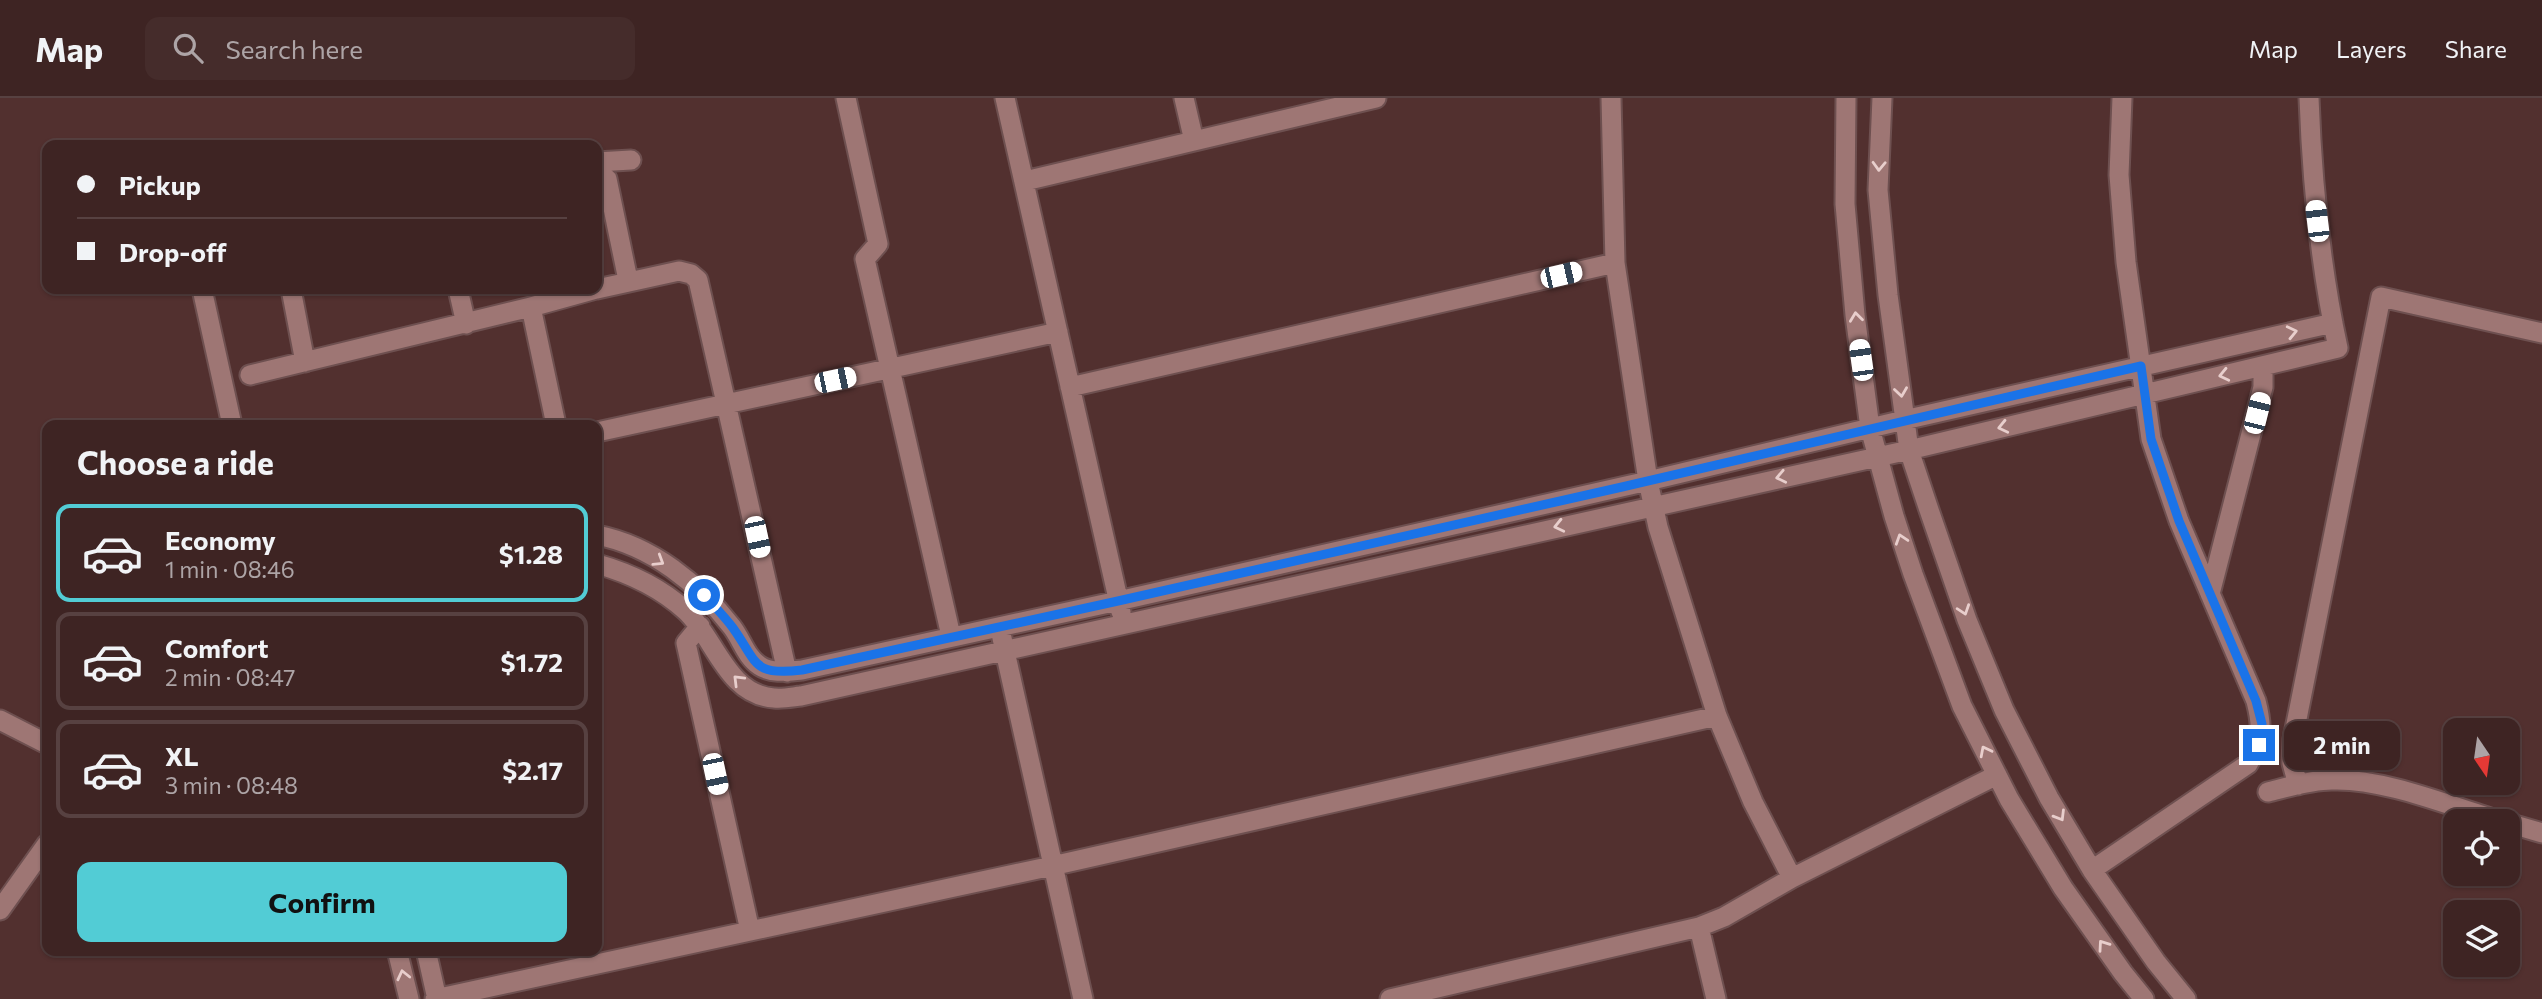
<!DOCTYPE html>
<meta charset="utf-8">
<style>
:root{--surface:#3e2423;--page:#452c2b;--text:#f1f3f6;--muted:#ada4a6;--line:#574141;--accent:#52ccd5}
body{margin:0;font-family:Commissioner,sans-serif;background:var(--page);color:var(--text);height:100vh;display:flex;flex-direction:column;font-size:26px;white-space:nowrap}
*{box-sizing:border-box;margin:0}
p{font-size:23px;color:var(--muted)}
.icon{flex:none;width:38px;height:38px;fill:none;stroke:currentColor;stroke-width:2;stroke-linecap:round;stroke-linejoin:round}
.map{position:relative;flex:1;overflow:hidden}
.details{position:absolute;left:42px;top:322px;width:560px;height:536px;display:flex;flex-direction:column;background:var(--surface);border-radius:14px;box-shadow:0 2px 5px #0004,0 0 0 2px var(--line)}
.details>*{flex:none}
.top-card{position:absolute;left:42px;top:42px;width:560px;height:154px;border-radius:14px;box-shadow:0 2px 5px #0004,0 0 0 2px var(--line);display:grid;align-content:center;height:154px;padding:0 35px;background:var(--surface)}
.needle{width:46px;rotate:167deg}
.buttons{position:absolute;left:2443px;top:620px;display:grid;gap:14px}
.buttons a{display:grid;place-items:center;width:77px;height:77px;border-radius:14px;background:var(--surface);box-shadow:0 2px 5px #0004,0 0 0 2px var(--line);font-size:35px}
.end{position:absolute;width:32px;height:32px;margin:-16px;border:9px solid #1a73e8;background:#fff;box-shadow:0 0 0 4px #fff}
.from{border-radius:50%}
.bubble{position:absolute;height:49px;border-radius:14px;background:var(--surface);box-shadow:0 2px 5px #0004,0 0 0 2px var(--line);font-size:23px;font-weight:700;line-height:49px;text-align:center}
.car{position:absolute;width:21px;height:42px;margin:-21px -10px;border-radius:9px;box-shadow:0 0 5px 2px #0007;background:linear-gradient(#fff 24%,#345 0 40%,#fff 0 76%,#345 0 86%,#fff 0)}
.top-card b{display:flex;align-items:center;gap:24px;height:66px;font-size:26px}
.top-card b+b{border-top:2px solid var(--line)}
.top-card i{width:18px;height:18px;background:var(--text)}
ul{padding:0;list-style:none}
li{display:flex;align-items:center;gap:21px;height:98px;margin:0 14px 10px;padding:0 21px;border:4px solid var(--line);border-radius:14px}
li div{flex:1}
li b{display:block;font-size:26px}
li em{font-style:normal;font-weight:700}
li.current{border-color:var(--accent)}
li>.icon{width:63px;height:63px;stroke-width:1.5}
h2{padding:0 35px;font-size:32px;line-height:84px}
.action{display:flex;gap:14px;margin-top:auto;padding:14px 35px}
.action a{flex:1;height:80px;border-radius:14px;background:var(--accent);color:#111;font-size:28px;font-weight:700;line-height:80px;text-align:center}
header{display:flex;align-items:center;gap:42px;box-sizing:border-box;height:98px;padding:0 35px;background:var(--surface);border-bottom:2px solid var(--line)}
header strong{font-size:33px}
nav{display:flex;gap:38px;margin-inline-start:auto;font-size:24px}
.search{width:490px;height:63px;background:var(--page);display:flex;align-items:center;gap:18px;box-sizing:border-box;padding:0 24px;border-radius:14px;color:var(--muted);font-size:26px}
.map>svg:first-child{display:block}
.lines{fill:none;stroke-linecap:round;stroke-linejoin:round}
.minor-casing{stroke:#6e5050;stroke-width:23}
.minor{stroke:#9e7674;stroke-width:19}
.oneway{stroke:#e8cecc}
.route{stroke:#1a73e8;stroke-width:9}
</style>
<header>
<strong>Map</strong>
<div class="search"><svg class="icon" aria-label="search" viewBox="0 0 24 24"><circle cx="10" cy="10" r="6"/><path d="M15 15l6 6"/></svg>Search here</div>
<nav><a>Map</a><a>Layers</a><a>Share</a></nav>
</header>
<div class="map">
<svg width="2542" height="901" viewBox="0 0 2542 901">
<rect width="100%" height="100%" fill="#52302f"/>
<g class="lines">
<g class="minor-casing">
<path id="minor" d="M846 0 878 146 865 161 951 538
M1005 0 1121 514
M1184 0 1194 43
M1611 0 1615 165 1648 383 1658 429 1717 618 1753 704 1792 780
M1846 0 1845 106 1855 217 1870 330 1894 418 1913 476 1962 608 2009 701 2063 790 2123 875 2144 901
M1882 0 1878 92 1888 197 1909 352 1928 409 1967 522 2004 612 2049 700 2092 772 2156 864 2186 901
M597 64 631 62
M607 81 628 182
M1025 83 1376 0
M202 191 232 327
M291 191 305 264
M458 191 466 226
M597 191 679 173 691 176 698 182 787 574
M531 209 596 191
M250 277 531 209 556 327
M1070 289 1615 165
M597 334 1058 234
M597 437C652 448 698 485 732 529 742 542 746 559 760 568 772 576 789 573 802 572L1118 503 1648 383 1904 322 2333 225
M597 466C629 475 661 490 686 513 715 540 727 597 774 600 783 601 792 599 801 598L1909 352 2338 250C2320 167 2312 84 2309 0
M2210 496 2263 289V268
M700 528 686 545 750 833
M1002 540 1083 901
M0 622 47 646
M2298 687 2292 665 2293 641 2381 199 2542 235
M2268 694C2288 689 2311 682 2332 682 2383 680 2450 708 2500 723
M2508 725 2542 735
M2092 772 2248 666C2262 641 2263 630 2256 603L2179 423 2151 341 2126 164 2119 77 2122 0
M0 812 47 746
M1699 829 1716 901
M397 852 409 901
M426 852 437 901
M435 901 1052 768 1717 618
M1390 901 1699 829 1724 819 1792 780 1997 677"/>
</g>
<use href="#minor" class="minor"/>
</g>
<defs><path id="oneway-chevron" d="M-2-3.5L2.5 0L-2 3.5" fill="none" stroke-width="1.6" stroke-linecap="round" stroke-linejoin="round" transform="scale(1.75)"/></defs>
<g class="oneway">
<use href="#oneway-chevron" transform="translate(1879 68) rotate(92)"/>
<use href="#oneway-chevron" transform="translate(1856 219) rotate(-97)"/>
<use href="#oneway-chevron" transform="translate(2292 234) rotate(-13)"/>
<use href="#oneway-chevron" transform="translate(2224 277) rotate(167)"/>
<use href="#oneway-chevron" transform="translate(1901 294) rotate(82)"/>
<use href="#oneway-chevron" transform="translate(2003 329) rotate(167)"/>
<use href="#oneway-chevron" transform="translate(1781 379) rotate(168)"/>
<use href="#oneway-chevron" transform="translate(1559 428) rotate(167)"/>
<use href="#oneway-chevron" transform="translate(1901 441) rotate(-108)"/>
<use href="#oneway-chevron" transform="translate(659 463) rotate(32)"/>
<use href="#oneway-chevron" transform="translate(1964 512) rotate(71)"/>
<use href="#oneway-chevron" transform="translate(738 582) rotate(-135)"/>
<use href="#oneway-chevron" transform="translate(1985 653) rotate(-117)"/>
<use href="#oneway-chevron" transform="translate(2060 718) rotate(59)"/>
<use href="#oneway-chevron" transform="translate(2103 847) rotate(-125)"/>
<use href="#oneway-chevron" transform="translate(403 877) rotate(-103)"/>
</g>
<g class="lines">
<path class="route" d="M704 497C714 508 725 519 733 530 758 565 752 578 802 572L1118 503 1622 389 2141 268 2151 341 2179 423 2256 603 2262 626 2259 647"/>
</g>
</svg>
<div class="buttons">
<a><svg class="needle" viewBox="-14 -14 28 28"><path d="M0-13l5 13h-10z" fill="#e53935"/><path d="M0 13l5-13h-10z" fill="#ada4a6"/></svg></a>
<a><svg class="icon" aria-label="locate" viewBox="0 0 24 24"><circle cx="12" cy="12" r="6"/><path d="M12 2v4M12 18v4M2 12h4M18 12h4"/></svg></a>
<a><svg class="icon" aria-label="layers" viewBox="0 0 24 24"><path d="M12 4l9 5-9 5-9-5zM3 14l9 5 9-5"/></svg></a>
</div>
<i class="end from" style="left:704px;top:497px"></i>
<i class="end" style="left:2259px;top:647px"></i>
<div class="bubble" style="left:2284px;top:623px;width:116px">2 min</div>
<i class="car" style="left:2317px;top:123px;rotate:353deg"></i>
<i class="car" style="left:1561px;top:177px;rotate:77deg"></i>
<i class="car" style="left:1861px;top:262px;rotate:352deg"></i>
<i class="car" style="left:835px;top:282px;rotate:78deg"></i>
<i class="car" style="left:2257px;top:315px;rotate:14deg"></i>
<i class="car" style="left:757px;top:439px;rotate:168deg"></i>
<i class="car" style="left:715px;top:676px;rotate:168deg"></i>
<div class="top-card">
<b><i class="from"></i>Pickup</b>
<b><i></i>Drop-off</b>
</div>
<section class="details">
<h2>Choose a ride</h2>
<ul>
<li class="current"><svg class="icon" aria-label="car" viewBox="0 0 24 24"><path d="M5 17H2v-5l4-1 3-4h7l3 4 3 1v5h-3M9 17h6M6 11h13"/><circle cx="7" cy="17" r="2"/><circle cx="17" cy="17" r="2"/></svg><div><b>Economy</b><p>1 min · 08:46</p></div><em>$1.28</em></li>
<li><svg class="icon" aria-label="car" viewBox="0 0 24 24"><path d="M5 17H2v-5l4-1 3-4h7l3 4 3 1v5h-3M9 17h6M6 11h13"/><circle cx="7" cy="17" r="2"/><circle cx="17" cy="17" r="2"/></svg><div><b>Comfort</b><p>2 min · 08:47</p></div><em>$1.72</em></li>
<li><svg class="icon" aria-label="car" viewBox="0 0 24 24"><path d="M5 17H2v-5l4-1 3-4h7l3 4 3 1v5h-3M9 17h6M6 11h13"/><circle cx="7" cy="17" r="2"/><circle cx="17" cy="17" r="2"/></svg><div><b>XL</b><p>3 min · 08:48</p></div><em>$2.17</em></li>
</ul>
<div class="action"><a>Confirm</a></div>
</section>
</div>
